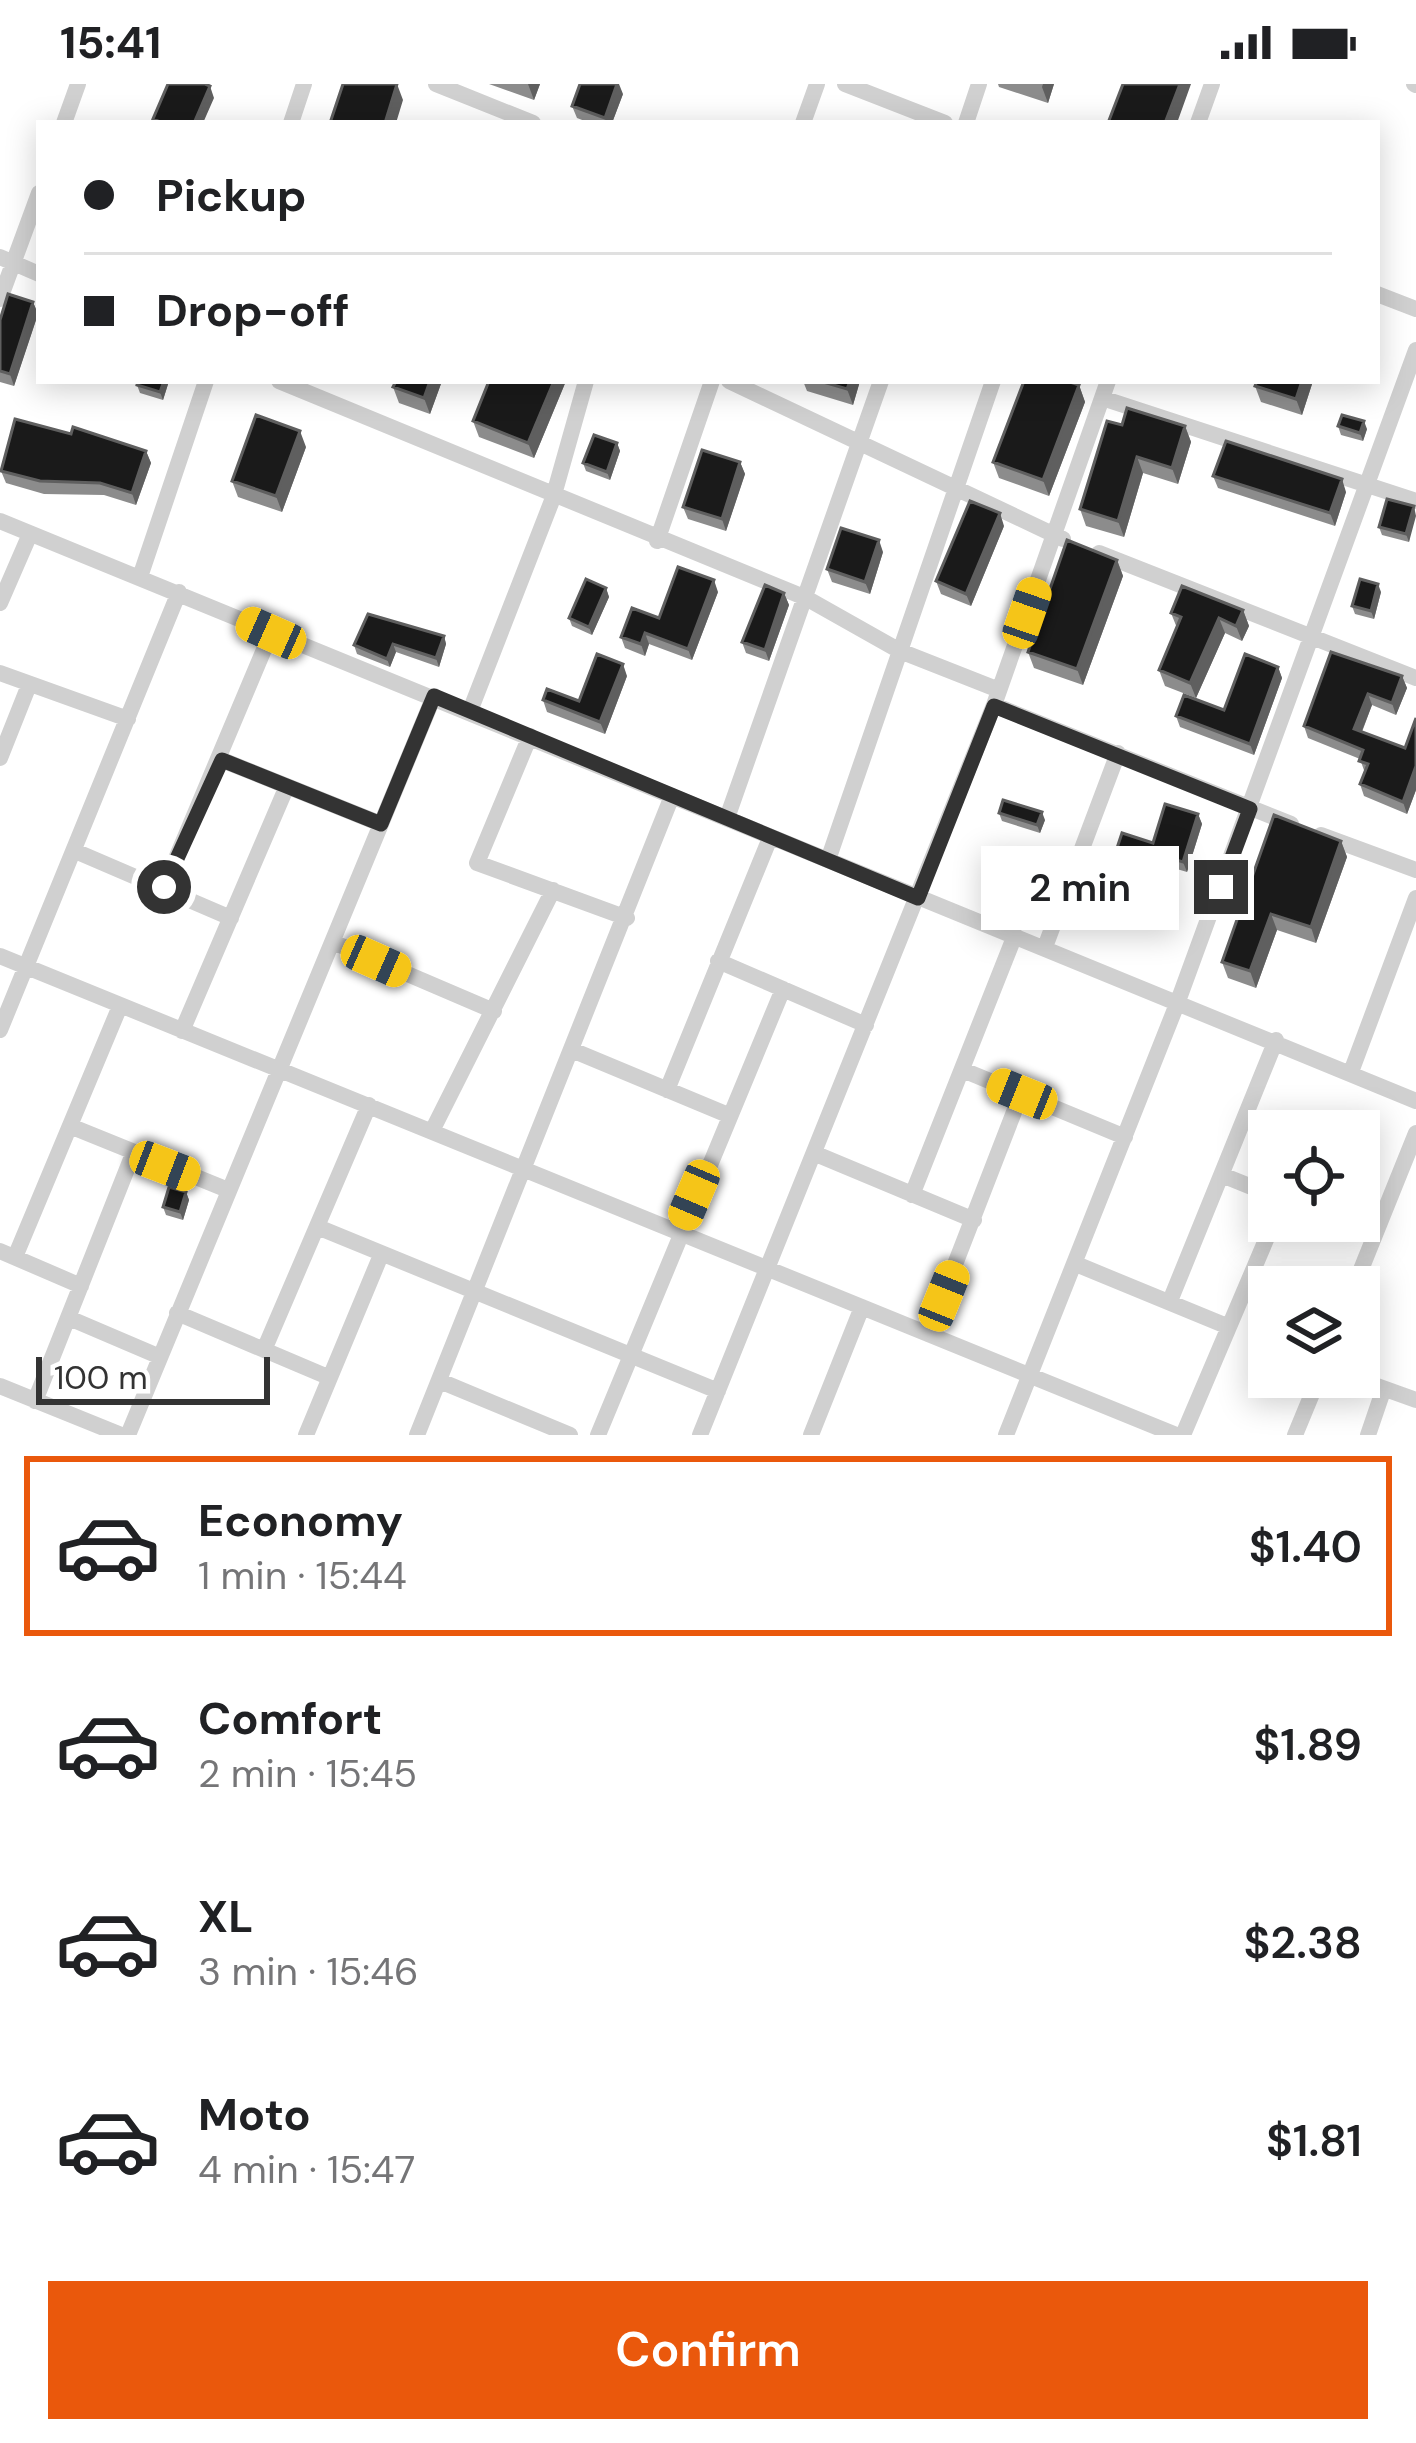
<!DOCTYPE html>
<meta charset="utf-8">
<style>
:root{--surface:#fff;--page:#f2f2f2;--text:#202124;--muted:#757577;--line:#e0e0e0;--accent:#ea580c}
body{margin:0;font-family:"DM Sans",sans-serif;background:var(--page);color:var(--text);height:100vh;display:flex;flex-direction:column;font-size:45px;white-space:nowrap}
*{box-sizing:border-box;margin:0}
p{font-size:39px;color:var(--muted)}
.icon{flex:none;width:66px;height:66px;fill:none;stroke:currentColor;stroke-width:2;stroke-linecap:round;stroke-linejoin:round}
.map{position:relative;height:1351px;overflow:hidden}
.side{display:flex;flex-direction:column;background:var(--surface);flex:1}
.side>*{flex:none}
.hud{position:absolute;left:36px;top:36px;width:1344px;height:264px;border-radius:0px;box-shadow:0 6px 30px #0003;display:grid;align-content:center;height:264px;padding:0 48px;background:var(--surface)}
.tools{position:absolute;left:1248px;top:1026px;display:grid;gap:24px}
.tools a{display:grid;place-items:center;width:132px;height:132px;border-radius:0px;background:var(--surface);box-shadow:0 6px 30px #0003;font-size:60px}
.scale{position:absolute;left:36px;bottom:30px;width:234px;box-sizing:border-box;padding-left:12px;border:6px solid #333;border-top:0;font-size:33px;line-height:42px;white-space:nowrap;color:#333;-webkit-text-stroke:9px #fff;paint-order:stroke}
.end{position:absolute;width:54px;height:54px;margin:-27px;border:15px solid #333;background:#fff;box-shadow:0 0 0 6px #fff}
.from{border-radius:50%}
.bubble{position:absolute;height:84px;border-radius:0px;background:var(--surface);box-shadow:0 6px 30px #0003;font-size:39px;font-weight:600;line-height:84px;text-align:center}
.car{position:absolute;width:36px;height:72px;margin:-36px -18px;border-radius:15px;box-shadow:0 0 9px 3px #0007;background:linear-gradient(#f5c518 24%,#345 0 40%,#f5c518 0 76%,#345 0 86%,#f5c518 0)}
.hud b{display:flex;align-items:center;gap:42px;height:114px;font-size:45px}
.hud b+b{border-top:3px solid var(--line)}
.hud i{width:30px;height:30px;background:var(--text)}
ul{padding:21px 0 0;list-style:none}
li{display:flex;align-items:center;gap:36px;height:180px;margin:0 24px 18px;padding:0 24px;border:6px solid transparent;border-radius:0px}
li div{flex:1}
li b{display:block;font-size:45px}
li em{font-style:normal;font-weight:600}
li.selected{border-color:var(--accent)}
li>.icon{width:108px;height:108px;stroke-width:1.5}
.primary-button{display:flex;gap:24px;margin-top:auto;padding:24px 48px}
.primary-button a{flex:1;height:138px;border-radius:0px;background:var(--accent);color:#fff;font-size:48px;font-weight:600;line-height:138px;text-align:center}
.status{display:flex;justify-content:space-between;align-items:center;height:84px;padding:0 60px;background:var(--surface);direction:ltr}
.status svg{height:33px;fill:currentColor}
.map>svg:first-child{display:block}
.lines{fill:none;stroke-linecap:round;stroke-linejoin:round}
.minor{stroke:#d0d0d0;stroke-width:16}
.wall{fill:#8c8c8c}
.shaded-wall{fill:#5f5f5f}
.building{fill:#1a1a1a;stroke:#5f5f5f;stroke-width:3}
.route{stroke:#333;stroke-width:15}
</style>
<div class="status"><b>15:41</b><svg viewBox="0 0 49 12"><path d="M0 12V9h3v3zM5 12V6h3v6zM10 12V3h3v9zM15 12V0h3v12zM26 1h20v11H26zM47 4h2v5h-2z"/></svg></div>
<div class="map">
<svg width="1416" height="1351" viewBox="0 0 1416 1351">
<rect width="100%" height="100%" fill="#fff"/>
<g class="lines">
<path class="minor" d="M436 0 533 39
M845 0 945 39
M1414 0 1416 1
M64 39 78 0
M291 39 304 0
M803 39 817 0
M966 39 979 0
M1198 39 1212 0
M0 173 39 190
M1377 210 1416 225
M0 215 39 109
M279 297 806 514 900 567 999 606
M729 297 1063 455
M1102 314 1416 417
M0 437 1416 1017
M657 457 712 297
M1099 469 1416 594
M140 493 206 297
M0 519 30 450
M0 589 128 635
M994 621 1291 740
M470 627 553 414 586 297
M530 652 477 779 627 834
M0 674 29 601
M222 676 381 740
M727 734 881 297
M1321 751 1416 786
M75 767 231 834
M828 776 993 297
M164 803 271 549
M335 859 494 927
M1045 863 1118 669
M0 872 1176 1351
M718 877 866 941
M0 946 179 508
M182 947 287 702
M572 966 728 1031
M963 986 1125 1053
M1351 988 1416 814
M667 1006 770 754
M70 1042 228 1106
M432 1047 553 806
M816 1070 974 1136
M1222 1091 1269 1110
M912 1111 1015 851
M1336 1137 1374 1152
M320 1144 718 1307
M0 1167 81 1202
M15 1173 120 922
M1076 1180 1229 1243
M1354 1203 1416 1049
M1170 1217 1276 956
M177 1229 328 1293
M69 1234 158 1272
M928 1250 1021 1010
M264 1266 369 1021
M1352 1293 1416 1316
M440 1297 570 1351
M0 1302 121 1351
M35 1317 133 1070
M128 1351 434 612
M306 1351 381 1171
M417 1351 672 712
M598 1351 783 905
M700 1351 994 621 1108 297
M811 1351 862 1223
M1006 1351 1177 920 1416 266
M1183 1351 1274 1137
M1295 1351 1319 1293
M1368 1351 1383 1307"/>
</g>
<path class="wall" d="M489 0H540L534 16Z
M998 0H1054L1048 19 999 3Z
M623 10 612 39H590L577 34 572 22Z
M33 218 38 230 14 302 0 298V236Z
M169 297 163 316 140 309 137 301Z
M396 297H442L430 330 399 319 393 303Z
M566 297 534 374 479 353 473 337Z
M803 297H860L853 321 807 307Z
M1257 297H1313L1302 331 1261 318 1255 302Z
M1079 301 1085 318 1049 412 999 394 993 378Z
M1122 341 1185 342 1191 358 1178 400 1143 389 1124 453 1086 442 1080 425Z
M1338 342 1367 345 1363 357 1341 351Z
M617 359 620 367 610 396 586 387 583 379Z
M306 363 282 428 238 413 232 397Z
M146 367 151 379 136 421 104 411 44 410 6 399 1 387Z
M740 378 745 390 726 447 688 435 683 423Z
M1213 392 1346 408 1335 442 1218 404Z
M1414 422 1409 458 1382 451 1379 443Z
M1004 442 971 522 941 510 936 497Z
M883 468 870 510 832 498 827 485Z
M1117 476 1123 492 1083 601 1034 584 1028 568Z
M606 504 609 513 592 551 572 542 569 534Z
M718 508 692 576 649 560 645 572 625 564 621 553Z
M1381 508 1374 535 1355 530 1352 522Z
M784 509 789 521 769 577 746 569 742 558Z
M1243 526 1249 542 1242 557 1225 549 1196 614 1165 602 1159 586 1177 544 1171 529Z
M444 552 446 560 439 583 396 568 390 583 357 570 354 561Z
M1278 583 1282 594 1254 671 1180 643 1176 632 1224 626Z
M627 592 605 650 547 628 543 616 579 617Z
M1402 592 1407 604 1396 631 1372 621 1362 648 1405 664 1416 634V706L1407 730 1364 712 1360 700 1365 689 1360 675 1308 654 1304 642Z
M999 729 1045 736 1040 749 1002 737Z
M1198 730 1202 740 1187 788 1160 780 1143 826 1121 818 1117 807 1126 783 1118 781 1115 770 1153 759Z
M1341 757 1347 773 1316 859 1277 846 1256 904 1228 894 1222 878Z
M186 1108 189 1116 183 1136 166 1131 163 1123Z"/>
<path class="shaded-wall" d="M397 0 403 16 396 39H385Z
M528 0H540L534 16Z
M617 0H619L623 10 612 39H607L605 34Z
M1043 0H1054L1048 19 1042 3Z
M1180 0H1191L1177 39H1165Z
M210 2 214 14 203 39H194Z
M33 218 38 230 14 302 10 290Z
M164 297H169L163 316 160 308Z
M430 297H442L430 330 424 314Z
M554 297H566L534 374 528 359Z
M850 297H860L853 321 847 305Z
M1302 297H1313L1302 331 1296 315Z
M1079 301 1085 318 1049 412 1043 396Z
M1364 337 1367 345 1363 357 1360 349Z
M1185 342 1191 358 1178 400 1172 384Z
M300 347 306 363 282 428 276 412Z
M617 359 620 367 610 396 607 388Z
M146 367 151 379 136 421 132 409Z
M1137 373 1143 389 1124 453 1118 437Z
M740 378 745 390 726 447 722 435Z
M1342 395 1346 408 1335 442 1330 429Z
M1414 422 1416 432 1409 458 1406 450Z
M1000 429 1004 442 971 522 966 510Z
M879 456 883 468 870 510 865 498Z
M1117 476 1123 492 1083 601 1077 585Z
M714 496 718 508 692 576 688 565Z
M1378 500 1381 508 1374 535 1371 527Z
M606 504 609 513 592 551 589 543Z
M784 509 789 521 769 577 765 566Z
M1243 526 1249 542 1242 557 1236 542Z
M1219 534 1225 549 1196 614 1190 599Z
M645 549 649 560 645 572 641 560Z
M444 552 446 560 439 583 436 574Z
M393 560 396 568 390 583 387 575Z
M623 580 627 592 605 650 600 638Z
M1278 583 1282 594 1254 671 1250 660Z
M1402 592 1407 604 1396 631 1392 619Z
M1368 610 1372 621 1358 657 1354 645Z
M1416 682V706L1407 730 1403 718Z
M1042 728 1045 736 1040 749 1037 741Z
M1198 730 1202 740 1187 788 1183 778Z
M1341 757 1347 773 1316 859 1311 843Z
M1156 770 1160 780 1143 826 1139 816Z
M1271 830 1277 846 1256 904 1250 887Z
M186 1108 189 1116 183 1136 180 1128Z"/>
<path class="building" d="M168 0H205L210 2 194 39H157L158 37 153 35Z
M343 0H397L385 39H330Z
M580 0H617L605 34 572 22Z
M1123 0H1180L1165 39H1108Z
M8 210 33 218 10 290 0 287V236Z
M138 297H164L160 308 137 301Z
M396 297H430L424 314 393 303Z
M489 297H554L528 359 473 337Z
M820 297H850L847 305Z
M1024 297H1067L1079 301 1043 396 993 378Z
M1257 297H1302L1296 315 1255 302Z
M1127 324 1185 342 1172 384 1137 373 1118 437 1080 425 1107 337 1122 341Z
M256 331 300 347 276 412 232 397Z
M1342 331 1364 337 1360 349 1338 342Z
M15 335 71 350 73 343 146 367 132 409 100 399 40 397 1 387Z
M594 351 617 359 607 388 583 379Z
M1226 357 1342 395 1330 429 1213 392Z
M702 366 740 378 722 435 683 423Z
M1387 415 1414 422 1406 450 1379 443Z
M970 417 1000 429 966 510 936 497Z
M841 444 879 456 865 498 827 485Z
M1067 456 1117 476 1077 585 1028 568Z
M678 483 714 496 688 565 645 549 641 560 621 553 632 524 659 534Z
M586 495 606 504 589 543 569 534Z
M1360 495 1378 500 1371 527 1352 522Z
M765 501 784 509 765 566 742 558Z
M1182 502 1243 526 1236 542 1219 534 1190 599 1159 586 1181 533 1171 529Z
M368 530 444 552 436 574 393 560 387 575 354 561Z
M1331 568 1402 592 1392 619 1368 610 1354 645 1405 664 1416 634V682L1403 718 1360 700 1368 680 1359 677 1363 666 1304 642Z
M597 570 623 580 600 638 543 616 547 605 579 617Z
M1245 570 1278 583 1250 660 1176 632 1184 611 1224 626Z
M1003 716 1042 728 1037 741 999 729Z
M1165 720 1198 730 1183 778 1156 770 1139 816 1117 807 1129 775 1115 770 1122 749 1153 759Z
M1274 731 1341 757 1311 843 1271 830 1250 887 1222 878Z
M169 1103 186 1108 180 1128 163 1123Z"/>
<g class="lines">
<path class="route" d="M164 803 222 676 381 740 434 612 918 814 994 622 1250 725 1221 803"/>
</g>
</svg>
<div class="tools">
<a><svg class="icon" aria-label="locate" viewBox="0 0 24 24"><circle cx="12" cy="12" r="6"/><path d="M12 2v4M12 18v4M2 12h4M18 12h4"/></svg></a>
<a><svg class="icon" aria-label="layers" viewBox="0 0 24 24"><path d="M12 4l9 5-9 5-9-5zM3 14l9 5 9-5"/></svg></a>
</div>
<div class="scale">100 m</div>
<i class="end from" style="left:164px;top:803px"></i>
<i class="end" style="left:1221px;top:803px"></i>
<div class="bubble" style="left:981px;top:762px;width:198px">2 min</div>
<i class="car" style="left:1027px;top:529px;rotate:19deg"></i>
<i class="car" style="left:271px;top:549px;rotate:294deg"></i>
<i class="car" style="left:376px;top:877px;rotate:114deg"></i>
<i class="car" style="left:1022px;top:1010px;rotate:292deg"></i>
<i class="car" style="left:165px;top:1082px;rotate:111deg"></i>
<i class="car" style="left:694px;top:1111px;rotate:203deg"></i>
<i class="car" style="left:944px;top:1212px;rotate:22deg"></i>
<div class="hud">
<b><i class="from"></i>Pickup</b>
<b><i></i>Drop-off</b>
</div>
</div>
<section class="side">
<ul>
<li class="selected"><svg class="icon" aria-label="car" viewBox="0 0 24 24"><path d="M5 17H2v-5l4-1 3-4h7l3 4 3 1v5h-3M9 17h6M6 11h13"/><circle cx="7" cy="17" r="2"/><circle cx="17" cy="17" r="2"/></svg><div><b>Economy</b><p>1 min · 15:44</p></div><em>$1.40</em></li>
<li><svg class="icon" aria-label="car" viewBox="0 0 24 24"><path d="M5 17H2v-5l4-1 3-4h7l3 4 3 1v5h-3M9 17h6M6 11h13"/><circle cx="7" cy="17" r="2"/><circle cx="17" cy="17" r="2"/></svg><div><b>Comfort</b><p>2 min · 15:45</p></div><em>$1.89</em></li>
<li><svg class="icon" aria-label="car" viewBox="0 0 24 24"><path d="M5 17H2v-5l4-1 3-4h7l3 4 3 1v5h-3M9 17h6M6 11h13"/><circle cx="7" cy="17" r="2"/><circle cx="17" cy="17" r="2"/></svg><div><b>XL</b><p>3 min · 15:46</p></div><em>$2.38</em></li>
<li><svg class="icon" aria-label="car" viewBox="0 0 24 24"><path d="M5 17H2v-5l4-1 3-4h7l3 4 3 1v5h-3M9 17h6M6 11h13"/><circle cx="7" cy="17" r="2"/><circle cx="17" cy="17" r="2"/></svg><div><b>Moto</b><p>4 min · 15:47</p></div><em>$1.81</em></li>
</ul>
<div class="primary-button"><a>Confirm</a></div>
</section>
